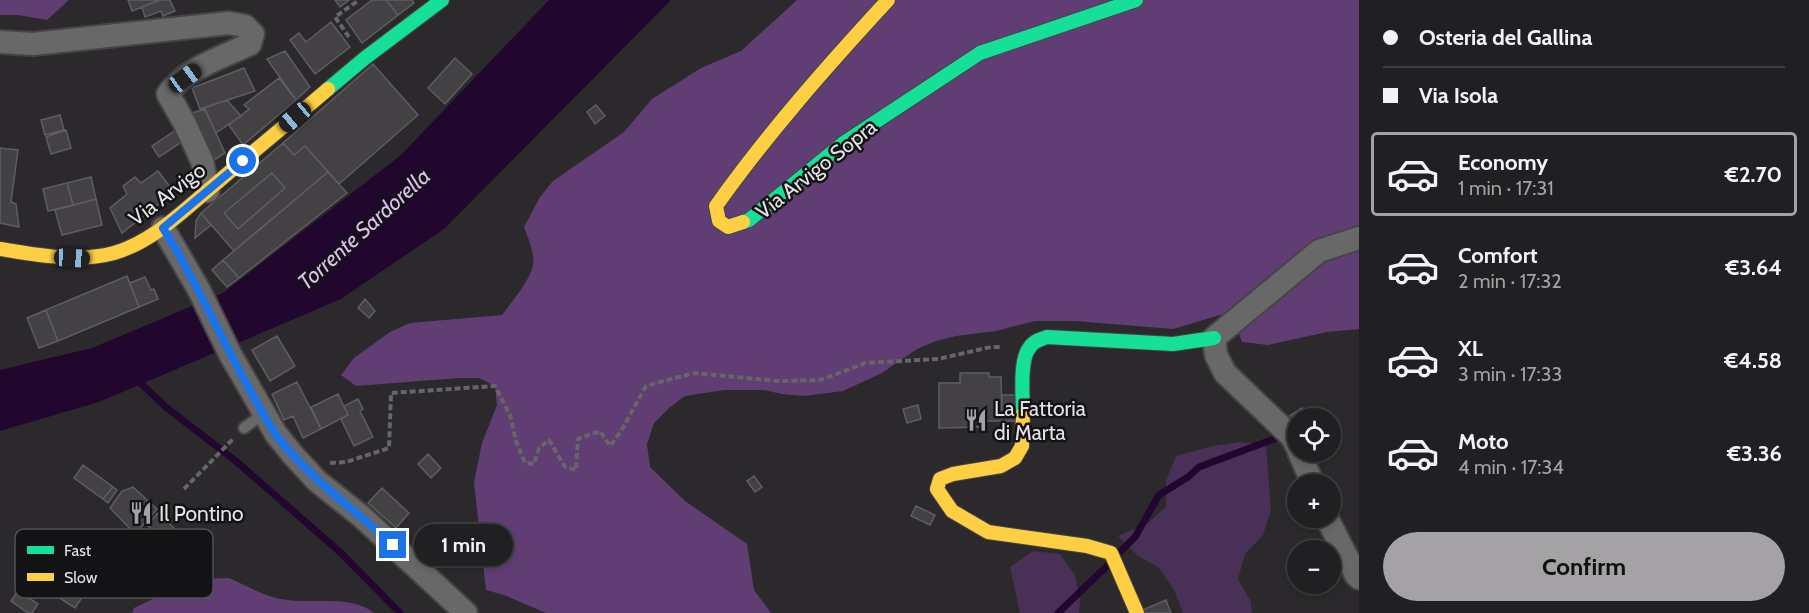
<!DOCTYPE html>
<meta charset="utf-8">
<style>
:root{--surface:#201f21;--page:#2d2c2e;--text:#f1f3f6;--muted:#a2a2a5;--line:#3d3d3f;--accent:#a4a2a5}
body{margin:0;font-family:Cabin,sans-serif;background:var(--page);color:var(--text);height:100vh;display:flex;flex-direction:column;font-size:22px;white-space:nowrap}
*{box-sizing:border-box;margin:0}
p{font-size:20px;color:var(--muted)}
.icon{flex:none;width:33px;height:33px;fill:none;stroke:currentColor;stroke-width:2;stroke-linecap:round;stroke-linejoin:round}
.map{position:relative;flex:1;overflow:hidden}
.drawer{display:flex;flex-direction:column;background:var(--surface);width:450px}
.drawer>*{flex:none}
.banner{display:grid;align-content:center;height:132px;padding:0 24px;background:var(--surface)}
.fabs{position:absolute;left:1287px;top:408px;display:grid;gap:12px}
.fabs a{display:grid;place-items:center;width:54px;height:54px;border-radius:50%;background:var(--surface);box-shadow:0 3px 9px #0003,0 0 0 2px var(--line);font-size:30px}
.end{position:absolute;width:27px;height:27px;margin:-14px;border:8px solid #1a73e8;background:#fff;box-shadow:0 0 0 3px #fff}
.from{border-radius:50%}
.bubble{position:absolute;height:42px;border-radius:21px;background:var(--surface);box-shadow:0 3px 9px #0003,0 0 0 2px var(--line);font-size:20px;font-weight:700;line-height:42px;text-align:center}
.car{position:absolute;width:18px;height:36px;margin:-18px -9px;border-radius:8px;box-shadow:0 0 4px 2px #0007;background:linear-gradient(#222 24%,#8ab4d8 0 40%,#222 0 76%,#8ab4d8 0 86%,#222 0)}
.banner b{display:flex;align-items:center;gap:21px;height:57px;font-size:22px}
.banner b+b{border-top:2px solid var(--line)}
.banner i{width:15px;height:15px;background:var(--text)}
ul{padding:0;list-style:none}
li{display:flex;align-items:center;gap:18px;height:84px;margin:0 12px 9px;padding:0 12px;border:3px solid transparent;border-radius:6px}
li div{flex:1}
li b{display:block;font-size:22px}
li em{font-style:normal;font-weight:700}
li.on{border-color:var(--accent)}
li>.icon{width:54px;height:54px;stroke-width:1.5}
.button{display:flex;gap:12px;margin-top:auto;padding:12px 24px}
.button a{flex:1;height:69px;border-radius:36px;background:var(--accent);color:#111;font-size:24px;font-weight:700;line-height:69px;text-align:center}
main{display:flex;flex:1;min-height:0}
.map>svg:first-child{display:block}
.green{fill:#483056}
.forest{fill:#603e73}
.water{fill:#21062e}
.lines{fill:none;stroke-linecap:round;stroke-linejoin:round}
.stream{stroke:#21062e;stroke-width:7}
.building{fill:#434143;stroke:#5f5d60;stroke-width:1.5}
.lane-casing{stroke:#464447;stroke-width:14}
.street-casing{stroke:#464447;stroke-width:26}
.fast-casing{stroke:#464447;stroke-width:16}
.slow-casing{stroke:#464447;stroke-width:16}
.path{stroke:#676568;stroke-width:4;stroke-dasharray:6 3;stroke-linecap:butt}
.lane{stroke:#696869;stroke-width:10}
.street{stroke:#696869;stroke-width:22}
.fast{stroke:#16e098;stroke-width:14}
.slow{stroke:#ffcf43;stroke-width:14}
.route{stroke:#1a73e8;stroke-width:8}
.labels{text-anchor:middle;dominant-baseline:central;stroke-width:5;stroke-linejoin:round;paint-order:stroke}
.street-label{font-size:21px;fill:#e5e3e6;stroke:#131214}
.poi-label{font-size:21px;fill:#e5e3e6;stroke:#131214;text-anchor:start}
.water-label{font-size:22px;font-style:italic;fill:#debdf3;stroke:#131214}
.key{fill:#131214;stroke:#525153;stroke-width:1.5}
.key-label{font-size:16px;fill:#e5e3e6}
</style>
<main>
<div class="map">
<svg width="1359" height="613" viewBox="0 0 1359 613">
<rect width="100%" height="100%" fill="#2b292c"/>
<path class="green" d="M1240 442 1266 445 1271 510 1263 535 1245 554 1238 579 1251 602 1252 613H1183L1174 590 1159 568 1137 555 1118 536 1147 524 1166 507V481L1176 456 1213 446Z
M1033 551 1060 554 1075 575 1080 601 1079 613H1020L1010 567Z"/>
<path class="forest" d="M0 0H69L47 20 18 15H0Z
M797 0H1359V329L1327 332 1268 345 1242 342 1233 316 1220 315 1173 329 1075 321H1035L996 331 956 336 936 341 917 349 882 373 843 391 803 396 782 394 764 390H724L685 396 669 408 654 423 647 444 650 467 685 501 747 544 754 590 771 613H546L504 595 486 590 474 482 482 443 497 405 495 386 479 378H459L356 386 341 375 354 358 390 332 410 323 502 315C511 303 531 279 533 265 535 253 528 238 524 227L540 197 553 181 624 132 652 99 701 68 741 51Z
M229 578C246 585 263 596 281 599 309 605 351 594 374 613H132L134 608 187 583 201 579Z"/>
<path class="water" d="M549 0H671L444 229 341 299 99 402 0 431V370L92 348 223 293 401 155Z"/>
<g class="lines">
<path class="stream" d="M135 378 167 408 237 462 341 553 400 613
M1120 552 1135 537 1159 495 1188 477 1199 467 1282 436
M1058 613 1108 565"/>
</g>
<path class="building" d="M128 0H160L132 11Z
M160 0H170L175 11 163 16 161 11 145 17 142 7Z
M335 0H349L340 7Z
M372 0H386L398 15 362 43 346 20Z
M386 0H412L414 3 398 15Z
M331 22 350 47 315 74 290 40 299 33 306 42Z
M285 51 310 87 296 100 267 59Z
M455 58 472 74 445 104 428 88Z
M373 64 418 115 339 184 305 146 294 155 283 143Z
M244 68 255 91 200 109 192 88Z
M279 78 296 100 243 145 229 125 249 109 244 105Z
M227 100 241 116 216 133 204 108Z
M596 105 605 116 595 124 587 112Z
M205 109 225 153 208 164 189 114Z
M60 115 64 130 45 135 41 120Z
M66 130 71 148 51 154 46 137Z
M176 130 183 141 159 157 152 146Z
M283 143 294 155 305 146 328 172 234 251 201 213Z
M0 148 18 150 11 202 16 204 19 227 0 223Z
M158 171 174 192 122 233 110 208 127 194 123 186 135 177 141 183Z
M328 172 347 193 239 278 223 260Z
M272 173 285 188 238 229 224 213Z
M91 177 96 199 73 205 67 183Z
M67 183 73 205 48 211 43 189Z
M96 199 102 225 62 235 55 210Z
M201 213 211 225 195 238 196 221Z
M223 260 239 278 227 287 212 270Z
M127 276 139 307 58 341 46 310Z
M145 277 151 290 154 289 158 299 139 307 130 283Z
M365 299 375 311 369 318 358 308Z
M46 310 58 341 39 348 27 318Z
M277 336 295 366 270 381 252 350Z
M960 373H989V377H1001L1002 413H1016V421H986V427L939 428V383H960Z
M297 382 321 429 303 438 293 416 284 420 272 394Z
M338 394 348 415 321 429 311 407Z
M1002 395H1016V413H1002Z
M358 399 363 409 360 411 373 437 354 446 341 419 348 415 344 406Z
M918 405 921 419 907 423 903 409Z
M1302 408 1309 418H1298L1297 430 1288 417Z
M428 454 441 468 431 478 418 464Z
M83 465 113 487 103 499 74 478Z
M754 476 762 487 755 492 747 481Z
M113 487 117 490 108 503 103 499Z
M133 487 157 509 135 534 110 508 122 491Z
M382 488 409 513 396 528 368 503Z
M916 506 935 515 930 525 911 516Z
M158 513 190 543 179 555 162 539 159 543 150 535 154 531 147 525Z
M51 551 94 579 75 608 33 581Z
M18 591 38 604 32 613H28L11 601Z
M1166 600 1171 613H1144L1143 610Z"/>
<g class="lines">
<g class="lane-casing">
<path id="lane" d="M244 428 263 414"/>
</g>
<g class="street-casing">
<path id="street" d="M0 42 33 44 229 23 245 26 253 34 250 44C223 57 186 68 168 94L185 124 202 161 208 191
M163 228 199 290 230 354 276 434 293 455 317 481 361 516 466 613
M1298 449 1292 437 1225 373 1216 355 1214 338 1319 251 1359 238
M1299 452 1313 484
M1327 518 1356 575 1359 578"/>
</g>
<g class="fast-casing">
<path id="fast" d="M328 89 365 58 442 0
M743 222 749 220 845 142 980 53 1136 0
M1023 414C1023 397 1019 359 1030 347 1034 341 1041 339 1047 337L1173 344 1214 338"/>
</g>
<g class="slow-casing">
<path id="slow" d="M743 222 728 227 719 221 716 206C768 133 827 66 888 0
M0 249C37 255 77 263 114 253 155 241 187 207 219 181 255 150 292 120 328 89
M1023 414 1022 446 1015 458 1001 466 953 474 940 479 937 489 952 511 988 532 1087 546 1111 553 1137 613"/>
</g>
<path class="path" d="M349 37 335 17 359 0
M330 463 346 462 389 448 391 393 495 386 510 415 516 441 525 463 534 464 539 448 549 440 565 467 576 470 578 439 600 431 610 446C625 428 634 406 646 386L694 373 778 381 821 380 865 363 938 359 991 347H1001
M184 489 233 439"/>
<use href="#lane" class="lane"/>
<use href="#street" class="street"/>
<use href="#fast" class="fast"/>
<use href="#slow" class="slow"/>
</g>
<g class="lines">
<path class="route" d="M243 161 163 228C194 277 217 330 245 381 255 399 265 419 277 436 309 478 354 509 393 545"/>
</g>
<defs>
<g id="restaurant-bare" transform="scale(1.8)"><path d="M-5-6h1v4h1v-4h1v4h1v-4h1v5L-1.5 .5V6h-2V.5L-5-1ZM5-6V6H3V1.5H1.5Q1.5-4 5-6Z" fill="#a4a2a5" stroke="#131214" stroke-width="2.5" paint-order="stroke"/></g>
</defs>
<g fill-rule="evenodd">
<use href="#restaurant-bare" x="976" y="420"/>
<use href="#restaurant-bare" x="141" y="513"/>
</g>
<g class="labels">
<g class="street-label">
<text transform="translate(816 169) rotate(-38)">Via Arvigo Sopra</text>
<text transform="translate(167 194) rotate(-37)">Via Arvigo</text>
</g>
<g class="poi-label">
<text x="994" y="408">La Fattoria<tspan x="994" dy="24">di Marta</tspan></text>
<text x="159" y="513">Il Pontino</text>
</g>
<g class="water-label">
<text transform="translate(364 229) rotate(-42)">Torrente Sardorella</text>
</g>
</g>
<rect x="15" y="529" width="198" height="69" rx="9" class="key"/>
<rect x="27" y="546" width="27" height="8" fill="#16e098"/>
<rect x="27" y="573" width="27" height="8" fill="#ffcf43"/>
<g class="key-label">
<text x="64" y="556">Fast</text>
<text x="64" y="583">Slow</text>
</g>
</svg>
<div class="fabs">
<a><svg class="icon" aria-label="locate" viewBox="0 0 24 24"><circle cx="12" cy="12" r="6"/><path d="M12 2v4M12 18v4M2 12h4M18 12h4"/></svg></a>
<a>+</a>
<a>−</a>
</div>
<i class="end from" style="left:243px;top:161px"></i>
<i class="end" style="left:393px;top:545px"></i>
<div class="bubble" style="left:414px;top:524px;width:99px">1 min</div>
<i class="car" style="left:185px;top:78px;rotate:54deg"></i>
<i class="car" style="left:295px;top:117px;rotate:230deg"></i>
<i class="car" style="left:72px;top:258px;rotate:93deg"></i>
</div>
<section class="drawer">
<div class="banner">
<b><i class="from"></i>Osteria del Gallina</b>
<b><i></i>Via Isola</b>
</div>
<ul>
<li class="on"><svg class="icon" aria-label="car" viewBox="0 0 24 24"><path d="M5 17H2v-5l4-1 3-4h7l3 4 3 1v5h-3M9 17h6M6 11h13"/><circle cx="7" cy="17" r="2"/><circle cx="17" cy="17" r="2"/></svg><div><b>Economy</b><p>1 min · 17:31</p></div><em>€2.70</em></li>
<li><svg class="icon" aria-label="car" viewBox="0 0 24 24"><path d="M5 17H2v-5l4-1 3-4h7l3 4 3 1v5h-3M9 17h6M6 11h13"/><circle cx="7" cy="17" r="2"/><circle cx="17" cy="17" r="2"/></svg><div><b>Comfort</b><p>2 min · 17:32</p></div><em>€3.64</em></li>
<li><svg class="icon" aria-label="car" viewBox="0 0 24 24"><path d="M5 17H2v-5l4-1 3-4h7l3 4 3 1v5h-3M9 17h6M6 11h13"/><circle cx="7" cy="17" r="2"/><circle cx="17" cy="17" r="2"/></svg><div><b>XL</b><p>3 min · 17:33</p></div><em>€4.58</em></li>
<li><svg class="icon" aria-label="car" viewBox="0 0 24 24"><path d="M5 17H2v-5l4-1 3-4h7l3 4 3 1v5h-3M9 17h6M6 11h13"/><circle cx="7" cy="17" r="2"/><circle cx="17" cy="17" r="2"/></svg><div><b>Moto</b><p>4 min · 17:34</p></div><em>€3.36</em></li>
</ul>
<div class="button"><a>Confirm</a></div>
</section>
</main>
